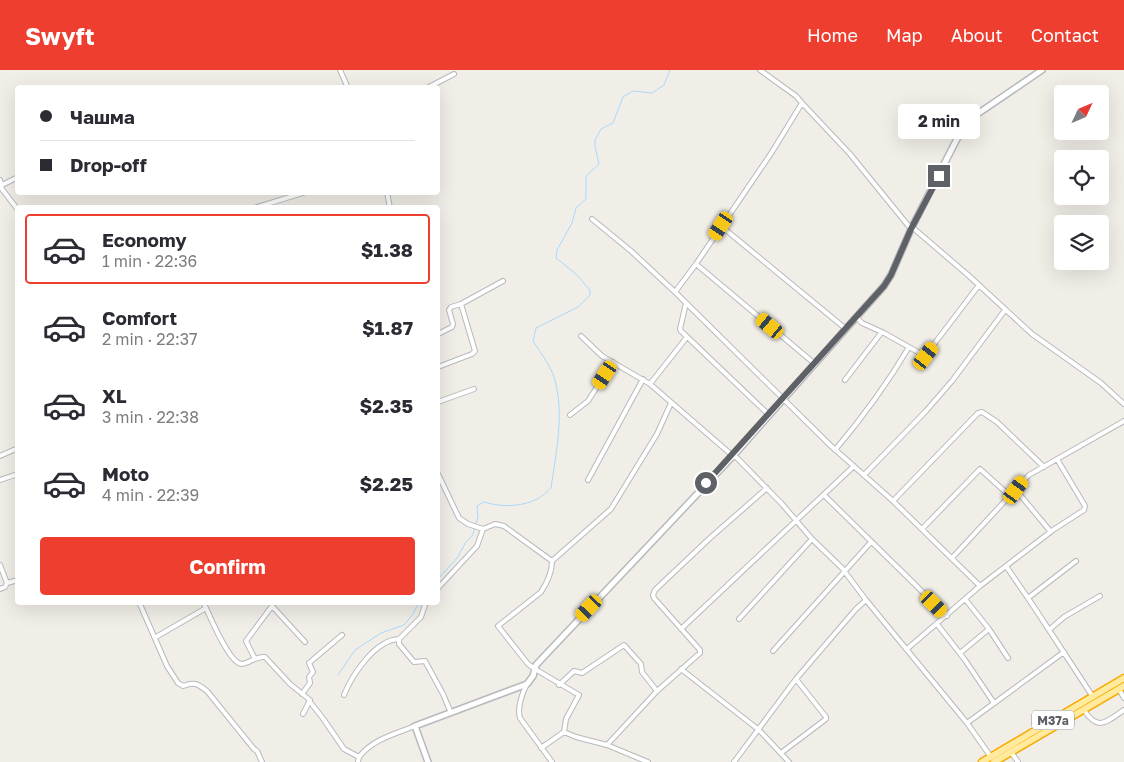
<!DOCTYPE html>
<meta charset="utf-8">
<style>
:root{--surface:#fff;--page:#f7f7f7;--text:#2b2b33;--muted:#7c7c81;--line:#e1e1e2;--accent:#ee3e2f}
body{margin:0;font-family:"Golos Text",sans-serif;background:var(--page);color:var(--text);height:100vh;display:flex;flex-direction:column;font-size:19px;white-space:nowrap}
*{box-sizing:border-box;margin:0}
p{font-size:16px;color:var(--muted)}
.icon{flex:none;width:28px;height:28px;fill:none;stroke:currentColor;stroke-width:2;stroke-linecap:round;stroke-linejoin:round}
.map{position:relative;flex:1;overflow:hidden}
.side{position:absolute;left:15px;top:135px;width:425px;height:400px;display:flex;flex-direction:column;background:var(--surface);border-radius:5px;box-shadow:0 5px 20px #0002}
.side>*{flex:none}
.banner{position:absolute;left:15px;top:15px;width:425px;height:110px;border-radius:5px;box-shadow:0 5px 20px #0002;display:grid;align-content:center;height:110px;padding:0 25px;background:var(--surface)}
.needle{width:32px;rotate:46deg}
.controls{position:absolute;left:1054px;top:15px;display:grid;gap:10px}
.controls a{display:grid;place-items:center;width:55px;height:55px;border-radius:5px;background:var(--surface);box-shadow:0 5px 20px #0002;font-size:25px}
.end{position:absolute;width:22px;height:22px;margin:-11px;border:6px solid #5e6267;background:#fff;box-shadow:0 0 0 2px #fff}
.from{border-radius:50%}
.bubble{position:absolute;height:35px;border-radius:5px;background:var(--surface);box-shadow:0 5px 20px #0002;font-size:16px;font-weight:700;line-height:35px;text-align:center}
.car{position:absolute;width:15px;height:30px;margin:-15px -8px;border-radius:6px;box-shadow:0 0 4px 1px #0007;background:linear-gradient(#f5c518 24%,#345 0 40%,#f5c518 0 76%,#345 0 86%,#f5c518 0)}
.banner b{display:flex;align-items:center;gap:18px;height:48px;font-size:19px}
.banner b+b{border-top:1px solid var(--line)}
.banner i{width:12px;height:12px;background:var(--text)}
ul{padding:9px 0 0;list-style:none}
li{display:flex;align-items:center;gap:15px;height:70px;margin:0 10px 8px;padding:0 15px;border:2px solid transparent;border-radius:5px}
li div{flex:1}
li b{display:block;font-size:19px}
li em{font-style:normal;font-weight:700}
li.selected{border-color:var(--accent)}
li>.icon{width:45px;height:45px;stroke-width:1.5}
.primary-button{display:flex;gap:10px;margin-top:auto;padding:10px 25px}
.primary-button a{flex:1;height:58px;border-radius:5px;background:var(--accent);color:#fff;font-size:20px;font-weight:700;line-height:58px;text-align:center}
header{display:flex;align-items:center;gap:30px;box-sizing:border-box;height:70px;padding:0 25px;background:var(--accent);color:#fff}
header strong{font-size:24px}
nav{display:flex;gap:28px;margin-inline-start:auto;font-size:18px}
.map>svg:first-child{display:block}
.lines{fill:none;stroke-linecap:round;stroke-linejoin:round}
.stream{stroke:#a8d9ff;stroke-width:1}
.minor-casing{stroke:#b7b9bd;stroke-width:6}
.tertiary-casing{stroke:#b7b9bd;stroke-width:8}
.trunk-casing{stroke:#f7a900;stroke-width:9}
.minor{stroke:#fff;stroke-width:4}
.tertiary{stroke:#fff;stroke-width:5}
.trunk{stroke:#ffea9e;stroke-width:6}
.route{stroke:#5e6267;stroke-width:6}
.labels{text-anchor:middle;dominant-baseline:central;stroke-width:4;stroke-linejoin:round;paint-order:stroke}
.shield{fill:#fff;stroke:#8e9195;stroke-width:1}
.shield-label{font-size:12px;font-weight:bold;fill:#5e6267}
</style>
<header>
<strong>Swyft</strong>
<nav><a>Home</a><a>Map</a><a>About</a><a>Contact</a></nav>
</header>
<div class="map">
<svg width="1124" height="692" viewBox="0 0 1124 692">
<rect width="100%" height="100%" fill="#f1eee7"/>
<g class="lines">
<path class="stream" d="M476 454 478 447 477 436 484 432C500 437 520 437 535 430 541 428 546 422 551 418 556 382 565 343 554 307 550 295 540 282 533 271L536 258 578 237 590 225V220L576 204 556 188 557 180 572 153 576 138 586 129V106L599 94 595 76V70L601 59 613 53 623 27 633 21 652 23 664 15 670 0
M438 509 457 488 466 472 472 466 475 458
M338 605 355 580 381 563 404 555 413 544 419 532"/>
<g class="minor-casing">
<path id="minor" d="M340 0 348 18
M760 0 796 26 802 33 850 84 911 159
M427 18 454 4
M0 110 2 119 18 140
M2 115 18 107
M387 122 390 138
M254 138 306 122
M592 149 631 181 675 222 830 375 893 431 980 516
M721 156 846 259
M912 157 968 205 1032 264 1101 313 1124 334
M696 194 815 294
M675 222 696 194 772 82 802 33
M686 233 680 259 681 261 769 345
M856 247 862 253 884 263 925 286 979 215
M438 264 452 257 453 254 449 240 451 237 461 234 503 211
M581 266 602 286 650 314 733 386 737 388 782 434 812 469 842 498 866 530 967 653 991 687
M438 297 472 284 475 281 461 234
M845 310 881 263
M650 314 687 267
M438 332 474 319
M570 345 588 331 613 292
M835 380C863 347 887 314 909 277
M0 386 18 378
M438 404 459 448 468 454 483 459 495 454 504 456 552 491
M864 405 926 341 952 311 1005 240
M0 410 18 404
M588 410 643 309
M1016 420 1051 462
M824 425 947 546
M893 431 978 343 982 342 997 352 1044 397
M922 459 980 399 1010 426
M952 488 1029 405 1124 351
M0 495 7 513 18 510
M1006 496 1034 537 1093 627
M438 518 477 476 483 459
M0 519 5 517 7 513
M1028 528 1076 491
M965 529 989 559 1008 588
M139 532 167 596 178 613 183 616C194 612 197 613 207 621L254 679 257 681 262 692
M206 538C211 549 230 594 242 594 250 593 256 586 265 587L290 614 310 630 303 644
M739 549 812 469
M937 554 965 590 994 633
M681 559 854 396
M1049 560 1064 547 1100 526
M156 567 206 538 203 532
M399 569V574L414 592 425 591 443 624 451 643
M907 579 980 516 1053 460 1084 440 1085 436 1057 389
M773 581 871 472
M960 583 989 559
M255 589 246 571 272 536 305 572
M681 599 759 660 789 692
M527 614C522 623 517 638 520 648L552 692
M559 615 574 601 582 603 624 575 641 594 642 602 657 621
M1119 619 1124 628
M302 624 310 613 309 607 313 602 309 593 342 565
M344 625C352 605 375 570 399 569L421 547 426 532
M310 632 322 647 344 679 359 687 358 692
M1084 640C1098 662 1106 652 1124 640
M967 653 1064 582
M564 662 566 649 579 625 535 599 528 594 498 556 541 522C547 513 552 501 552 491L611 439 657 364 671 333
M564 662 576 667 607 675 648 692
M607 675 657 621 700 583V580L654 528 653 525 655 520 710 468 767 418
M541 678 564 662
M1011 682 1018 692
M781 683 826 649V647L796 609
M359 687C373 669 395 664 415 656
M734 692 796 609 856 539 866 530"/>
</g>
<g class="tertiary-casing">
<path id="tertiary" d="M428 692 415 656 527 614 533 606 536 595 733 386 884 216 891 205 911 159 962 59 970 49 1042 0"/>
</g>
<g class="trunk-casing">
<path id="trunk" d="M982 692 1124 608
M994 692 1124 616"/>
</g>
<use href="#minor" class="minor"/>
<use href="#tertiary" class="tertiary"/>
<use href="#trunk" class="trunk"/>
</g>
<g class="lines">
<path class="route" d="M706 413 884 216 891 205 911 159 939 106"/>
</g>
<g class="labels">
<rect class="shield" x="1032" y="640.5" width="42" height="19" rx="4"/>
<g class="shield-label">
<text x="1053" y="650">M37a</text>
</g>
</g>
</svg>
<div class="controls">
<a><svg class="needle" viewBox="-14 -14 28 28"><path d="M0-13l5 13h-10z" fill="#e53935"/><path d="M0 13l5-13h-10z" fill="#7c7c81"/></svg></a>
<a><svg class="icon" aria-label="locate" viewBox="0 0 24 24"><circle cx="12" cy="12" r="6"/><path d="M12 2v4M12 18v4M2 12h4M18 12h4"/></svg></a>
<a><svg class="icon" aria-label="layers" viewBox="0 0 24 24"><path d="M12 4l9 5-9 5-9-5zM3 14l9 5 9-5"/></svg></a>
</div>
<i class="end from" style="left:706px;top:413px"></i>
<i class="end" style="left:939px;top:106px"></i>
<div class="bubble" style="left:898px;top:34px;width:82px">2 min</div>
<i class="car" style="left:721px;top:156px;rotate:213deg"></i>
<i class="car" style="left:770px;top:256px;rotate:310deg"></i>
<i class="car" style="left:926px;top:286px;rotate:37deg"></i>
<i class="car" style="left:605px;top:305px;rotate:213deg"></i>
<i class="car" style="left:1016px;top:420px;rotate:36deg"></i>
<i class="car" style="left:934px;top:534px;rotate:135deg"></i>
<i class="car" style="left:589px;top:538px;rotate:223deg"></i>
<div class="banner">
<b><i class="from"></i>Чашма</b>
<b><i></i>Drop-off</b>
</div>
<section class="side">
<ul>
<li class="selected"><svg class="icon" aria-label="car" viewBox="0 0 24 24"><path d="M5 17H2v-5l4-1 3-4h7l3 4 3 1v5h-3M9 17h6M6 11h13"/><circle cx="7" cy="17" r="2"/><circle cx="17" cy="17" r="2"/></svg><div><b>Economy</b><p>1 min · 22:36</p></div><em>$1.38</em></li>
<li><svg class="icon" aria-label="car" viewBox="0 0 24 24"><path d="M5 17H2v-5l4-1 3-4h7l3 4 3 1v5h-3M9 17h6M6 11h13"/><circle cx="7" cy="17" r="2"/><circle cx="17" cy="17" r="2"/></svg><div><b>Comfort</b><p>2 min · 22:37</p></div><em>$1.87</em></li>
<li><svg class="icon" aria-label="car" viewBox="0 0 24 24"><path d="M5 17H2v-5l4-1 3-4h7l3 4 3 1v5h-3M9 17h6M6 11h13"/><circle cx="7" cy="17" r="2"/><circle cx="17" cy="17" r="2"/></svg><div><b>XL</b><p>3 min · 22:38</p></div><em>$2.35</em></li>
<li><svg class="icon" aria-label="car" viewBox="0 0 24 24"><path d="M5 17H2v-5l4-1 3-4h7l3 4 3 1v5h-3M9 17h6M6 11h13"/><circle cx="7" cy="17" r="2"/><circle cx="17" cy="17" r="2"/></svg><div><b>Moto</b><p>4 min · 22:39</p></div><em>$2.25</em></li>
</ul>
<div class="primary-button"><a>Confirm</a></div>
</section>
</div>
